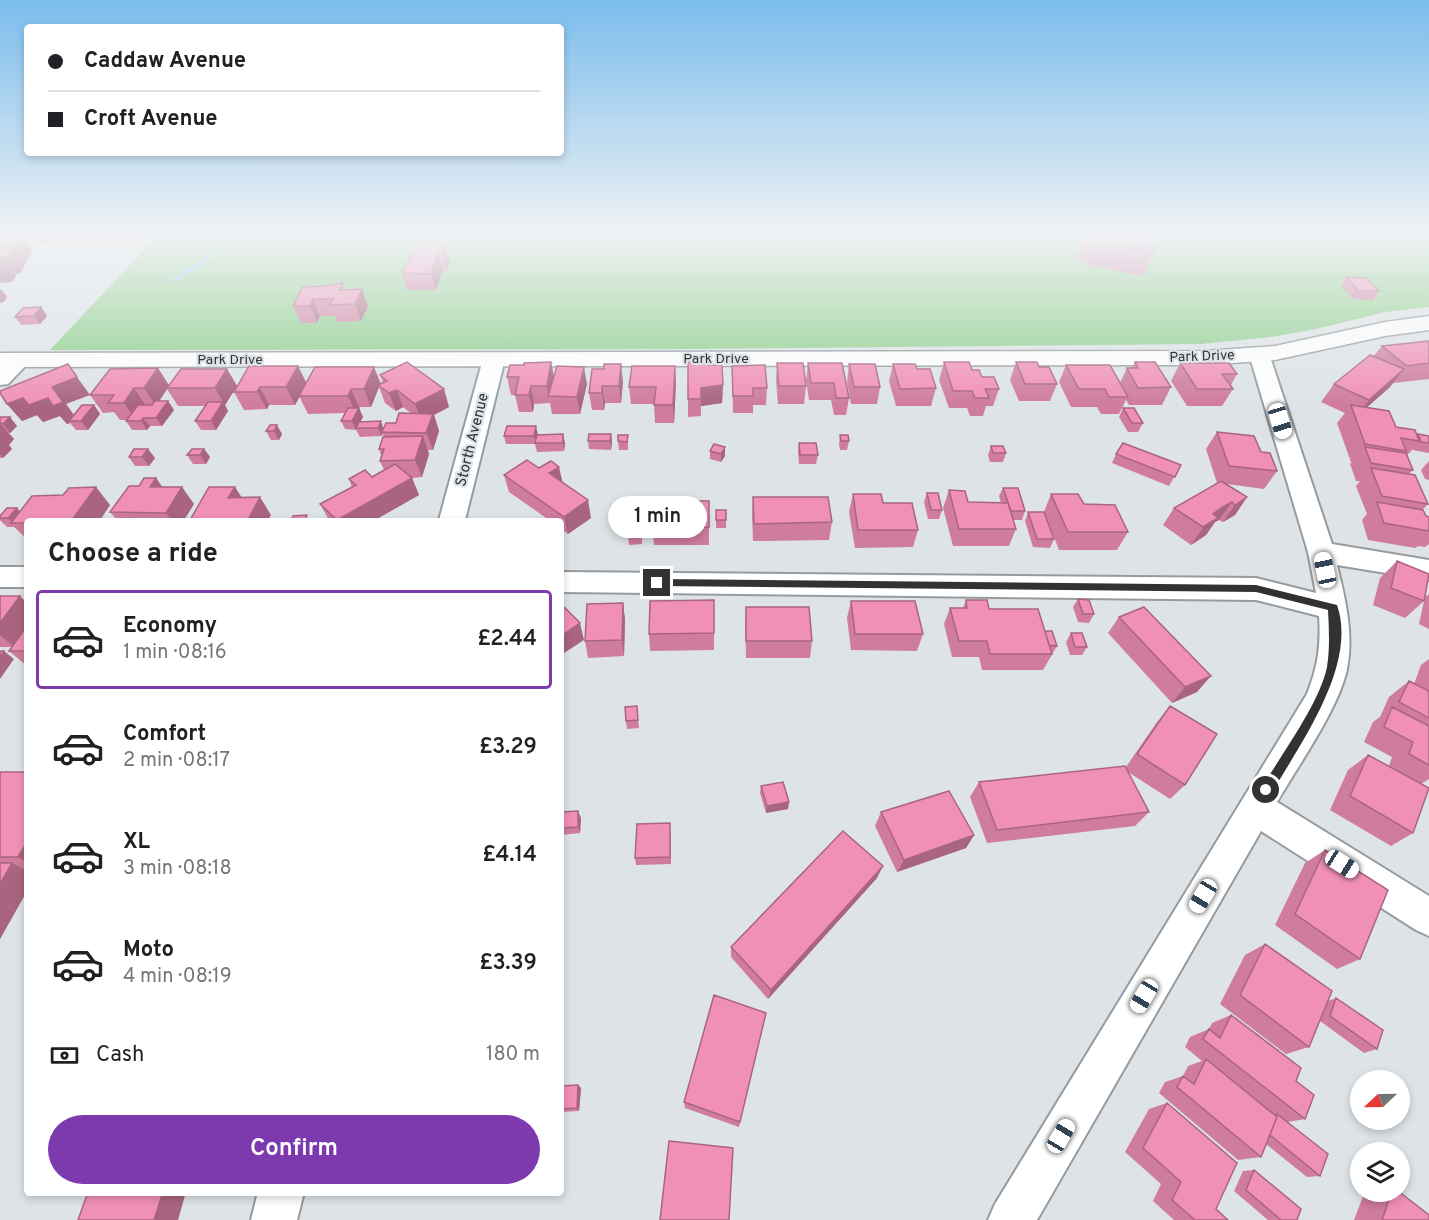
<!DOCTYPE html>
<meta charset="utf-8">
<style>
:root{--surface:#fff;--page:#f2f2f2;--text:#202124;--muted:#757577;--line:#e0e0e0;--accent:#7d3aae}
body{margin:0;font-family:Overpass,sans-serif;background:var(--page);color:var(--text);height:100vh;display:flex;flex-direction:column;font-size:22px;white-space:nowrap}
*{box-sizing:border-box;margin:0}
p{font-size:20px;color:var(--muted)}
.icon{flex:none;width:33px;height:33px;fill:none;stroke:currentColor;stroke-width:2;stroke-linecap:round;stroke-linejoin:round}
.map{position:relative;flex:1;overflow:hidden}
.side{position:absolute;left:24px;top:518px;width:540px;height:678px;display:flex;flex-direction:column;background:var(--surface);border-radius:6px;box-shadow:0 3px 9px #0003}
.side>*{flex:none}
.top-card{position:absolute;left:24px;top:24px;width:540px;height:132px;border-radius:6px;box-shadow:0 3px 9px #0003;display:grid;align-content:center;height:132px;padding:0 24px;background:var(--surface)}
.needle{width:39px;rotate:248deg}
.tools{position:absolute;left:1350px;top:1070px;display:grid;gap:12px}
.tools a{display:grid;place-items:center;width:60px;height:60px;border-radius:50%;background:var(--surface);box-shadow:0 3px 9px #0003;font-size:30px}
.end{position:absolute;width:27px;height:27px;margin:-14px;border:8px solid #303234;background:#fff;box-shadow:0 0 0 3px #fff}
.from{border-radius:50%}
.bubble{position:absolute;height:42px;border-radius:21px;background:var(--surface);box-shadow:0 3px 9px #0003;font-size:20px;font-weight:600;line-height:42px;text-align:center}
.car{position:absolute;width:18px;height:36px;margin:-18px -9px;border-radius:8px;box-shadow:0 0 4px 2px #0007;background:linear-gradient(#fff 24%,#345 0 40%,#fff 0 76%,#345 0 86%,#fff 0)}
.top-card b{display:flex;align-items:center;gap:21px;height:57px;font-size:22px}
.top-card b+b{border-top:2px solid var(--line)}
.top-card i{width:15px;height:15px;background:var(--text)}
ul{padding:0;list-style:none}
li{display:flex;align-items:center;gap:18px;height:99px;margin:0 12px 9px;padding:0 12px;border:3px solid transparent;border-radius:6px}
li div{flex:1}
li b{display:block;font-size:22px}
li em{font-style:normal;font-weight:600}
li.on{border-color:var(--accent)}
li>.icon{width:54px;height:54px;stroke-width:1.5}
h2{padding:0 24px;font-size:27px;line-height:72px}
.pay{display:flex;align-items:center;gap:15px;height:66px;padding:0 24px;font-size:22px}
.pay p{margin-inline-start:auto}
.action{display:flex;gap:12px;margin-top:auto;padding:12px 24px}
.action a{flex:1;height:69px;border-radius:36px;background:var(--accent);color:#fff;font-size:24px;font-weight:600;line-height:69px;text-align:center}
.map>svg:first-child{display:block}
.green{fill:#8bcf89}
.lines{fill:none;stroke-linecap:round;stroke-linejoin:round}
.stream{fill:#76c9f2;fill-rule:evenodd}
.minor-casing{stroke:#969b9f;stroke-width:4}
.tertiary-casing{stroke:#969b9f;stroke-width:3}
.minor{fill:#fff;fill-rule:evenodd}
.tertiary{fill:#fff;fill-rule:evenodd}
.wall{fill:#cf7c9d;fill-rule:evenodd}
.shaded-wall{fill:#a96580}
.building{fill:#f190b7;stroke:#a96580;stroke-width:1.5}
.route{fill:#303234}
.labels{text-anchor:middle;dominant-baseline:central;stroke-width:4.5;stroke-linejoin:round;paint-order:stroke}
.far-street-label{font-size:14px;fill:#303234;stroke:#dde3e7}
.street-label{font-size:15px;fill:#303234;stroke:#dde3e7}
</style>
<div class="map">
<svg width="1429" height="1220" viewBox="0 0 1429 1220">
<rect width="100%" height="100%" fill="#dde3e7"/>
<path class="green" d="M158 235H1429V307L1385 312 1316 329 1271 337 1201 344 675 349 50 350Z"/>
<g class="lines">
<path class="stream" d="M229 235H236L218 252 176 282H172V280L214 250Z"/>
<g class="minor-casing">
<path id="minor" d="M1259 348 1266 350 1269 354 1332 544 1429 560V580L1337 565C1345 598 1354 634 1347 669 1339 708 1298 766 1277 802L1429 896V936L1416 930 1261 831 1037 1220H988L995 1204 1307 694C1318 666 1321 646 1319 616L1256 600 561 592V572L1256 578 1316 593 1308 552 1249 354 1252 350Z
M494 353 501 355 505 359 465 520H439L483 359 487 355Z
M20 354 27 356 31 360 8 384 0 385V367L13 356Z
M0 567H27V587H0Z
M258 1192H304L297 1220H251Z"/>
</g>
<g class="tertiary-casing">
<path id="tertiary" d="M1429 316V330L1385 336 1275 360 1204 365 0 367V353L1204 351 1275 346 1385 322Z"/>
</g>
<use href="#minor" class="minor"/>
<use href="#tertiary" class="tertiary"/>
</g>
<path class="wall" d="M1 235H67L43 243 30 242 27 243 32 251 20 274H15L16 276 12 282 2 237Z
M1084 235H1149L1154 252 1143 276 1083 264 1084 261 1076 259Z
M439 241 441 246H445L450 263 447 270H443L436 290H407L402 273Z
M1347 277 1379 291 1373 300 1353 299 1341 286Z
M345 289 368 306 361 321 337 322 335 316H320L317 323H301L293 306Z
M41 307 47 316 40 324 21 325 15 317Z
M1429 341V379L1393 383 1390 387 1366 408 1396 427 1417 435 1418 434 1429 436V452L1428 453 1413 450V449L1407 455 1413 470 1409 474 1428 504 1422 510 1426 516 1429 517V544L1425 547 1418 546 1415 548 1368 540 1362 520 1367 514 1356 486 1360 481H1356L1350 464 1352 462H1351L1337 423 1345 413 1321 402 1334 384 1373 357 1382 346Z
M551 362 554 376 587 384 580 414H552L550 403 534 404 533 412H519L515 395H511L507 377Z
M944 362 972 370 999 389 993 406H986L983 416H970L967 408H949L939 380Z
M1016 362 1039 367 1057 384 1050 401H1019L1010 380Z
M1135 362 1171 387 1162 405H1129L1126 400 1119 414H1101L1097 407H1071L1059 382 1066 365 1120 383 1127 368H1132Z
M777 363 806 386 804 404H778L776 381Z
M808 363H842L849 398 846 415H834L831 400H809L806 380Z
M1180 363 1237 374 1231 385 1233 389 1222 406H1187L1171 381Z
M849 364 880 387 877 404H851L847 382Z
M893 364 936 388 931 406H896L889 381Z
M709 365 723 385 722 403 701 406V416L688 417V399Z
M249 366 306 383 381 384 383 383 380 375 449 407 434 415 439 431 433 450H428L429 454 422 477 412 478 419 495 375 520H329L320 504 352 487 349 479 372 477 384 470 380 461 381 455 379 449 384 437 383 434 382 436 360 437 356 430 345 429 341 421 345 413 308 414 299 396 295 405H269L267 409 244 410 234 392ZM379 387 385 403 396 411 403 407 412 414 384 429 360 422 363 417 359 408H358L359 407H371Z
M675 366 676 383 674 423H655L654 404H631L629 387Z
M732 366 767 388 766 405H753V413H733Z
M158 368 169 385 227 369 237 386 225 405 228 411 216 430H201L195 421 206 406H178L167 389 159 401H168L174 410 162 426H150L147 430H132L126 421 127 420H120L114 412 103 413 90 395Z
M592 369 623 381 621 403H605L604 410H592L589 393Z
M7 404H66L74 415 94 405 100 414 88 430H76L70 423 67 424 60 416 43 422 37 415 22 421Z
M1123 408 1143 423 1138 432H1128L1119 417Z
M0 417 17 426 10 433H8L14 439 9 445 12 449 3 458H0Z
M270 425 282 434 279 440H271L266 431Z
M1217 432 1261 452 1277 471 1264 489 1227 484 1247 497 1235 515 1223 522 1219 520 1215 522 1206 535 1191 545 1163 525 1174 508 1217 483 1206 449Z
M538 434 565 443 564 451 537 452 535 444H506L504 436Z
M611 434 612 442 611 450 589 449 588 441Z
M628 435V450H619L618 441Z
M840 435 849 441 847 450H840L839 444Z
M799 443 818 455 816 464H799L798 452Z
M991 446 1006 453 1003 462H990L988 455Z
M725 447V456L721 462 710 459V451Z
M204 449 210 457 206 464H193L187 455Z
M1116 454 1181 465 1169 486 1112 463Z
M129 457 155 458 149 466H135Z
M1429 461V480L1425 479 1421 470Z
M539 468 591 518 568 534 561 529V520H549L509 492 504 475Z
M156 478 162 487 194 504 184 520H117L110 512 139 486Z
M1003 488 1025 511 1022 520H1013L1016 529 1009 546H953L943 508 949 490 968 502 1001 503 999 496Z
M927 493 942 510 939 519H928L924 502Z
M853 494 883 503 918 530 913 547 855 548 849 512Z
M1051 494 1084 504 1128 532 1117 550H1059L1046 516 1054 539 1050 548 1033 547 1025 521 1028 512H1044Z
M753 497 832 522 829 540 753 541 752 515Z
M709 501V545H654L652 528Z
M110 505 100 520H27V539L14 527H7L0 520V516L20 511Z
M716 510H726V528H716Z
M642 528V544L629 545 628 536Z
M1397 561 1424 601 1405 618 1373 605 1380 578Z
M1429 594V629L1419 624 1425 597Z
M0 596H20L27 603V666L9 651 12 647H0Z
M1078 599 1094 614 1089 623 1078 622 1073 607Z
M714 600V650L650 651 649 634Z
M966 600 989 609 1045 631 1057 646 1043 670H982L979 657H952L944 624 950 608H963Z
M851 601 923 634 917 651 851 650 847 618Z
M623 603 625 620 624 656 588 658 585 641Z
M746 607 812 641 810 658H746L745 623Z
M1119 617 1197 692 1172 703 1108 633Z
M1071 633 1087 647 1082 655H1070L1066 642Z
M1429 659V779L1421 784 1413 833 1391 846 1330 810 1348 770 1368 755 1389 766 1392 757 1364 742 1373 722 1380 717 1389 697 1409 681 1414 684 1421 665Z
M637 706 639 728 627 729 626 721Z
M1170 706 1185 785 1170 799 1128 772 1149 812 1135 826 987 843 970 797 979 782 1126 767 1157 722Z
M27 772V870H24L27 871V891L0 939V774Z
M761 786 789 802 788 809 766 813 760 793Z
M561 812 581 818 580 833 561 835Z
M881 812 974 835 966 848 897 872 875 826Z
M671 830V864L636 865 635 858Z
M1325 850 1360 959 1337 969 1275 925 1305 863Z
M877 878 768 999 731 957V947Z
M1265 944 1328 1001 1336 998 1377 1049 1364 1053 1320 1021 1309 1047 1286 1054 1220 1004 1245 955Z
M766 1013 739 1127 685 1108 684 1102Z
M1231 1015 1296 1081 1305 1119 1288 1122 1320 1176 1307 1177 1266 1144 1261 1157 1238 1160 1159 1093 1165 1082 1183 1076 1188 1066 1202 1061 1185 1047 1190 1037 1209 1029 1212 1023Z
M578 1085 581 1088 579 1111 561 1112V1086Z
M1167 1103 1216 1209 1228 1220H1174L1153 1201 1161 1184 1125 1152 1149 1109Z
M1254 1170 1297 1220H1268L1234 1191 1243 1171Z
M1365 1191H1398L1429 1220H1354Z"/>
<path class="shaded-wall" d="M1 235H26L30 242 27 243 32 251 20 274H15L16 276 12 282 0 283V258L10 248Z
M37 235H67V236L43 243Z
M439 241 442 252 445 246 450 263 447 270 442 253 437 246Z
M438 253 443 270 436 290 431 274Z
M1 289 7 297 4 302 0 303V290Z
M362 289 368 306 361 321 355 304Z
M313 299 320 316 317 323 310 306Z
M41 307 47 316 40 324 34 316Z
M551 362 554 379 549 396 547 386Z
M621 364 623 381 621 403 619 386Z
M298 366 307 384 295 405 286 387Z
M675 366 676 383 674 423 673 405Z
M374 367 381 384 378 385 379 387 371 407 364 389Z
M584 367 587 384 580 414 577 397Z
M158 368 169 386 156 406 144 388Z
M227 369 237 386 225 405 228 411 216 430 211 421 223 402 215 388Z
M1404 369 1390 387 1355 418 1369 400Z
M77 377 90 395 66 404 77 420 69 421 70 423 67 424 60 416 43 422 37 415 22 421 7 404Z
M723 385 722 403 701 406V388Z
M531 386 534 404 533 412 529 395Z
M602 386 605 403 604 410 602 393Z
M260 387 269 405 267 409 257 392Z
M134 388 146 406 136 420 124 403Z
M351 389 359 407 356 413 348 396Z
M444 389 449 407 434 415 439 431 433 450 415 404Z
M397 390 403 407 396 411 389 393Z
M168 401 174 410 162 426 156 418Z
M94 405 100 414 88 430 81 421Z
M359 408 363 417 357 428H356V430L352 421Z
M10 417 17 426 10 433 3 424Z
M143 418 150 426 147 430 141 421Z
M381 421 384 430 382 432V436L378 428Z
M0 423 14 439 9 445 12 449 3 458 0 454Z
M277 425 282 434 279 440 274 431Z
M536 426 538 435 536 444 534 436Z
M563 434 565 443 564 451 563 443Z
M611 434 612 442 611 450 610 441Z
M423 436 429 454 422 477 415 460Z
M725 447V456L721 462V454Z
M148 449 155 458 149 466 142 457Z
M204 449 210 457 206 464 200 455Z
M559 467 563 484 549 473Z
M156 478 169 496 150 487Z
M412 478 419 495 375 520H337Z
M96 487 110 505 100 520H72Z
M182 487 194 504 184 520H172L166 513Z
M235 487 246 504 228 498Z
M260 497 271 515 268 520H248Z
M1247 497 1235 515 1223 522 1235 505Z
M588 500 591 518 568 534 564 517Z
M1232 502 1219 520 1215 522 1206 535 1191 545 1213 514Z
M17 508 25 516 13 523 8 518Z
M20 596 27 603V629L14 647 0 635V623Z
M623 603 625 620 624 656 622 640Z
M580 623 584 640 561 655V636Z
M4 651 14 659 0 679V657Z
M1211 676 1197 692 1172 703 1185 687Z
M789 802 788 809 766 813 767 806Z
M578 811 581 818 580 833 578 827Z
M974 835 966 848 897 872 904 860Z
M27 842V862L18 857Z
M12 863 27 871V891L0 939V884Z
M883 866 877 878 768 999 771 990Z
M578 1085 581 1088 579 1111 577 1108Z
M163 1192H186L178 1220H154Z"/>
<path class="building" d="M21 235 8 257 0 258V237Z
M1089 235H1149L1157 237 1154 252 1093 240 1094 236Z
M419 241H439L437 246H445L442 253H438L431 274 402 273Z
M1347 277 1367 278 1379 291H1358Z
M343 283 340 290 362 289 355 304 330 305 333 299H313L310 306H293L303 287 325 286Z
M41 307 34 316 15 317 23 308Z
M1429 341V363L1407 366 1382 346Z
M1370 355 1404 369 1369 400 1334 384Z
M407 362 444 389 415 404 397 390 389 393 378 385 387 381 380 375Z
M551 362 547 386H531L529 395H515L519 377H507L510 365H524V363Z
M688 362H709V365H722L723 385 701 388V399H688Z
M944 362H969L972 370H979L982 377H994L999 389H985L989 398H975L972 391H953Z
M1016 362H1037L1039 367H1049L1057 384H1025Z
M1135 362H1155L1171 387 1138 388 1127 368H1138Z
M777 363H803L806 386H779Z
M808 363H842L849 398H836L834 383H811Z
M1180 363H1229L1237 374H1222L1233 389H1197Z
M68 364 77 377 52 387 63 402 53 406 48 398 29 405 23 398 7 404 0 393V391Z
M604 364H621L619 386H602V393H589L592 369H604Z
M849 364H875L880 387H854Z
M893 364H915L917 369H930L936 388 900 389Z
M765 365 767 388H753V396H733L732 366Z
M1066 365H1110L1128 397H1109L1105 389H1079Z
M249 366H298L286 387H260L257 392H234Z
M557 366 584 367 577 397 548 396Z
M632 366H675L673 405H654L656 387H629Z
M315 367H374L364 389H351L348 396H299Z
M158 368 144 388H134L124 403H108L114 395H90L110 369Z
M181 369H227L215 388H167Z
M155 401H168L156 418H143L141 421H126L138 405H152Z
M208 402H223L211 421H195Z
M82 405H94L81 421H69Z
M1351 405 1389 411 1396 427 1415 430 1419 441 1401 438 1406 451 1365 444Z
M348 408H359L352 421H341Z
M1123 408H1134L1143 423H1132Z
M399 413 433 414 426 433 382 432 386 423H396Z
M0 417H10L3 424 0 423Z
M381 421 378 428H356L359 422Z
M270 425H277L274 431H266Z
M507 426H536L534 436H504Z
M1217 432 1254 436 1261 452 1270 453 1277 471 1229 466Z
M563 434V443H535L537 435Z
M589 434H611L610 441H588Z
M1418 434 1429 436V443L1421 442Z
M618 435H628L627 442 618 441Z
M840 435H848L849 441H841Z
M423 436 415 460 380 461 384 449H379L383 437Z
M799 443H816L818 455H800Z
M1123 443 1181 465 1175 477 1116 454Z
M714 444 725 447 721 454 710 451Z
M991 446H1003L1006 453H993Z
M1365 447 1406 453 1413 470 1371 463Z
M134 449H148L142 457H129Z
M192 449H204L200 455H187Z
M527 460 539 468 551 461 559 467 549 473 588 500 564 517 504 475Z
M395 464 412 478 337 520 320 504 356 485 349 479 365 470 372 477Z
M1371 468 1415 475 1428 504 1382 496Z
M144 478H156L150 487H182L166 513 110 512 129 486H139Z
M1221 481 1247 497 1235 505 1232 502 1221 508 1213 514 1218 518 1203 527 1174 508Z
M96 487 72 520H27V523H11L32 496 63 495 69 488Z
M209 487H235L228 498 260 497 248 520H190Z
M1003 488H1018L1025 511H1011Z
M949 490 965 491 968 502 1008 503 1016 529H959Z
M927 493H938L942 510H931Z
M853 494H881L883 503H912L918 530H858Z
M1051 494H1078L1084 504 1115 505 1128 532H1068Z
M753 497H828L832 522 754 524Z
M653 501H709V527L652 528Z
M1377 502 1423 510 1426 516 1429 517V531L1384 523Z
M7 508H17L8 518H0V516Z
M716 510H726V520H716Z
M1028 512H1044L1054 539H1037Z
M307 515 305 520H291L293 516Z
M641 519V536H628V520Z
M1397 561 1429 574 1424 601 1391 588Z
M0 596H20L0 623Z
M1078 599 1089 600 1094 614H1083Z
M714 600V633L649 634 650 601Z
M966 600H987L989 609H1038L1052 654H990L987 641H959L950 608H967Z
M851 601H915L923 634H855Z
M623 603 622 640 585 641 587 604Z
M561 604 580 623 561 636Z
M746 607H809L812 641H746Z
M1144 607 1211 676 1185 687 1119 617Z
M27 626V651H9Z
M1045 631H1052L1057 646 1049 645Z
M1071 633H1082L1087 647H1075Z
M0 651H4L0 657Z
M1409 681 1429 691V718L1399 702Z
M637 706 638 720 626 721 625 707Z
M1170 706 1217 734 1185 785 1137 754Z
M1392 707 1429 726V765L1409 754 1413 742 1384 727Z
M1368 755 1429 788 1413 833 1350 796Z
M1125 766 1149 812 997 830 979 782Z
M1 772H27V842L18 857H0V774Z
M783 782 789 802 767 806 761 786Z
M949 791 974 835 904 860 881 812Z
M578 811V827L561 828V812Z
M670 823V857L635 858 637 824Z
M843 831 883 866 771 990 731 947Z
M1325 850 1388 890 1360 959 1295 914Z
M0 863H12L0 884Z
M1265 944 1332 991 1309 1047 1240 995Z
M714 995 766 1013 740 1122 684 1102Z
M1336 998 1383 1030 1377 1049 1330 1016Z
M1231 1015 1301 1068 1296 1081 1314 1095 1305 1119 1203 1039 1209 1029 1220 1038Z
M1206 1059 1277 1117 1261 1157 1177 1087 1183 1076 1194 1084Z
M578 1085 577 1108 561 1109V1086Z
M1167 1103 1237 1163 1216 1209 1228 1220H1195L1172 1200 1181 1182 1143 1148Z
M1277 1114 1328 1154 1320 1176 1270 1135 1277 1117 1276 1116Z
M669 1141 733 1148 729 1220H660Z
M1254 1170 1301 1209 1297 1220H1281L1246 1190Z
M1392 1191H1398L1429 1215V1220H1382Z
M88 1192H163L154 1220H78Z"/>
<linearGradient id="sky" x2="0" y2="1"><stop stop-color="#7abcec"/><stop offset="0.58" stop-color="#f0f2f4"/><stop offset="1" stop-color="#f0f2f4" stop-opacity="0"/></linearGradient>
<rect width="1429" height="406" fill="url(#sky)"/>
<path class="route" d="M657 579 1256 585 1337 605C1358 665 1300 744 1271 794L1266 796 1262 794V787C1282 754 1320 702 1327 667 1330 648 1329 629 1328 610L1256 592 657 586 652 583Z"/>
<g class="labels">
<g class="far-street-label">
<text transform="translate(1202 357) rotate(-2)">Park Drive</text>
<text x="716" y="359">Park Drive</text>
<text x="230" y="360">Park Drive</text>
</g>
<g class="street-label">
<text transform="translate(473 440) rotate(-76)">Storth Avenue</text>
</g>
</g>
</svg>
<div class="tools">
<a><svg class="needle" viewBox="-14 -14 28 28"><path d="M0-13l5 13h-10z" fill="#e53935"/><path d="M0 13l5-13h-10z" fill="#757577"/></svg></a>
<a><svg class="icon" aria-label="layers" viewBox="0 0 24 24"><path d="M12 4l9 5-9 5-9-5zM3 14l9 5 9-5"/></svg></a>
</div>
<i class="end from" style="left:1266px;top:790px"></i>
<i class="end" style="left:657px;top:583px"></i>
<div class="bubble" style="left:608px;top:496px;width:99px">1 min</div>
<i class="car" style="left:1280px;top:421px;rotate:163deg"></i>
<i class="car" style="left:1325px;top:570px;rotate:348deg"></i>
<i class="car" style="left:1342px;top:864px;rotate:122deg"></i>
<i class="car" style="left:1203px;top:896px;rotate:211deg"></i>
<i class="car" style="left:1144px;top:996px;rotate:211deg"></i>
<i class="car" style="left:1061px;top:1136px;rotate:31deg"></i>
<div class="top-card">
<b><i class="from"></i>Caddaw Avenue</b>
<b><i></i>Croft Avenue</b>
</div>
<section class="side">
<h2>Choose a ride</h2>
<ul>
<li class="on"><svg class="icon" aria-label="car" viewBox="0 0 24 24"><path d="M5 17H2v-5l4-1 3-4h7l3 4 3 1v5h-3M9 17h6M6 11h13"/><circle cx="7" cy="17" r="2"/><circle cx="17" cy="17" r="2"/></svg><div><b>Economy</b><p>1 min · 08:16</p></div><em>£2.44</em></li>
<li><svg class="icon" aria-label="car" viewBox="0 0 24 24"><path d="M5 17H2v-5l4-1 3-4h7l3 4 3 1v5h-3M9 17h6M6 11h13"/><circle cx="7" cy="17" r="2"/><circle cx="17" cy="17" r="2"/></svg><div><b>Comfort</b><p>2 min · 08:17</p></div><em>£3.29</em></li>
<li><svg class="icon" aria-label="car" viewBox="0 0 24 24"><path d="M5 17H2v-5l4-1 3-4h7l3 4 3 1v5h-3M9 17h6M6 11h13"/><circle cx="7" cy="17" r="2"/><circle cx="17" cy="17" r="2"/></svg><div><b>XL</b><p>3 min · 08:18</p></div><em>£4.14</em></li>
<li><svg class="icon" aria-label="car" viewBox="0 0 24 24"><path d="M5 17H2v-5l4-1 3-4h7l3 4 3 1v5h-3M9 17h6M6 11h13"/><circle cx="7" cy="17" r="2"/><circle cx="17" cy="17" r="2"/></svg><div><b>Moto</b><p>4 min · 08:19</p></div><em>£3.39</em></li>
</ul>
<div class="pay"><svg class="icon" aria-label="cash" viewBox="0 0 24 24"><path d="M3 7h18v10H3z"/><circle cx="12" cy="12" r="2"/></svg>Cash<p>180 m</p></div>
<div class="action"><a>Confirm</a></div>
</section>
</div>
